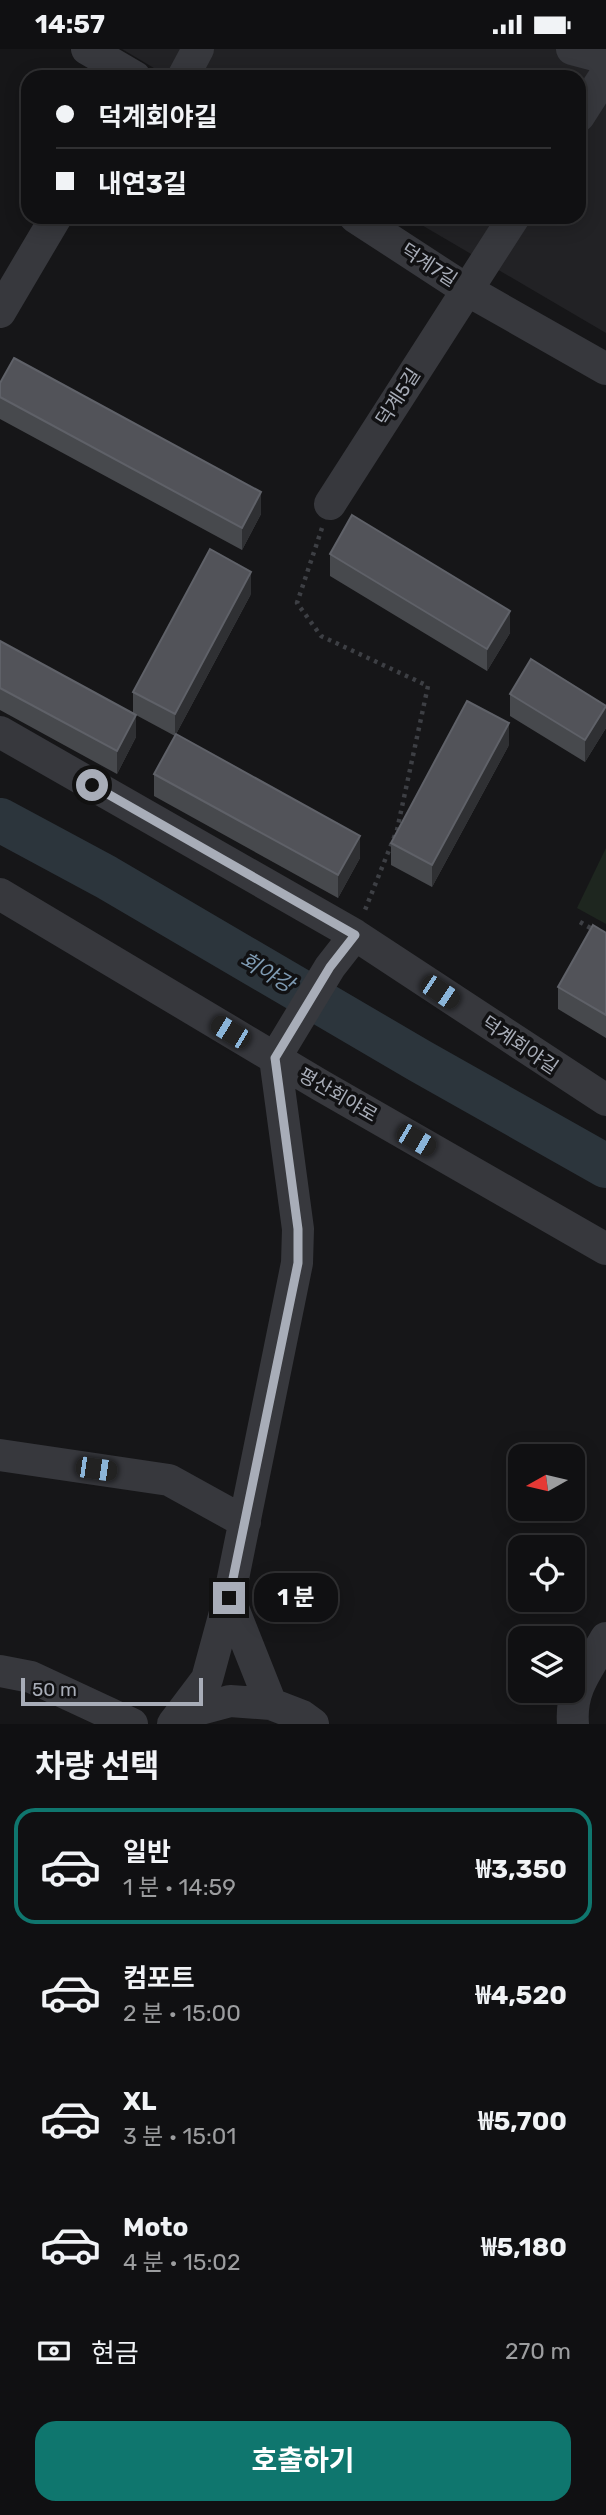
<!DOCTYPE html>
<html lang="ko">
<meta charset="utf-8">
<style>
:root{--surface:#101012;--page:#1e1e20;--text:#f1f3f6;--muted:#9c9d9f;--line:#303032;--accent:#0f766e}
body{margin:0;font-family:Rubik,"Noto Sans KR",sans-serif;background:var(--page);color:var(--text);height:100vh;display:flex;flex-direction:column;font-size:26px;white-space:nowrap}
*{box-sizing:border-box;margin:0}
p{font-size:23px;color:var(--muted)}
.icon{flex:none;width:38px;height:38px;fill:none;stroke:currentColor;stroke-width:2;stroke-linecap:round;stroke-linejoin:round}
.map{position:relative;height:1675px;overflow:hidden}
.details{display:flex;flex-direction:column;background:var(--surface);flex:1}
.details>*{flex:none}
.top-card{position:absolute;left:21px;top:21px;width:565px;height:154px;border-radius:21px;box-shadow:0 4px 18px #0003,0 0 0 2px var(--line);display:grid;align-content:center;height:154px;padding:0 35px;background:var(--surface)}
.needle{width:46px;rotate:262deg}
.controls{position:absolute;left:508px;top:1395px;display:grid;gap:14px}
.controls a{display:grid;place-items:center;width:77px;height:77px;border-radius:14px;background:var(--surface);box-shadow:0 4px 18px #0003,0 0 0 2px var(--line);font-size:35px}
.scale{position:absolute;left:21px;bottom:18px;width:182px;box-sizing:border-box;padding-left:7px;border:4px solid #a8adb8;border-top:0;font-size:19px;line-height:24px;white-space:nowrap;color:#a8adb8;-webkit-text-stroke:5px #111113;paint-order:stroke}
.end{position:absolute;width:32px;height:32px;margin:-16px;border:9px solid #a8adb8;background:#111;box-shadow:0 0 0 4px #111}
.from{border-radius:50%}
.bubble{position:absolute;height:49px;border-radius:21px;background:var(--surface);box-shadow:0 4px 18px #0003,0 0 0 2px var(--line);font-size:23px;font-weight:700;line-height:49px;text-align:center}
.car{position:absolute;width:21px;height:42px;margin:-21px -10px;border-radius:9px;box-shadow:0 0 5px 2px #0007;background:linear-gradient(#222 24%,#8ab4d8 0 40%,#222 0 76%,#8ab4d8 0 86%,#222 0)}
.top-card b{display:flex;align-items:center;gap:24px;height:66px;font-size:26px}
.top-card b+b{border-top:2px solid var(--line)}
.top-card i{width:18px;height:18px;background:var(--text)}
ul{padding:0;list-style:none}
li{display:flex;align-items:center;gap:21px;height:116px;margin:0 14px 10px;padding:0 21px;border:4px solid transparent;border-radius:21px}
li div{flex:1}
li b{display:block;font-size:26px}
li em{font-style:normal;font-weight:700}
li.on{border-color:var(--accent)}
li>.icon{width:63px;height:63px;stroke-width:1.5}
h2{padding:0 35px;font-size:32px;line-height:84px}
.pay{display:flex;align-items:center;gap:18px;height:77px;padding:0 35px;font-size:26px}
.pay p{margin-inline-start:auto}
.button{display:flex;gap:14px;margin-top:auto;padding:14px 35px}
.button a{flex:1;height:80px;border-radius:21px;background:var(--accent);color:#fff;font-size:28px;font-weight:700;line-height:80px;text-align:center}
.status{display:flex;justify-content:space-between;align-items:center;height:49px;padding:0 35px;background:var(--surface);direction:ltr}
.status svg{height:19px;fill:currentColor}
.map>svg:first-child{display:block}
.built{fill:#222225}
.green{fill:#1e261f}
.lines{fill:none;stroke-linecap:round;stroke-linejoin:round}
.river{stroke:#2c353c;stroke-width:44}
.path{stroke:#3d3f44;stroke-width:4.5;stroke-dasharray:3.5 5;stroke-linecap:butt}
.minor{stroke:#37383d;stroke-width:32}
.wall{fill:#47494d}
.shaded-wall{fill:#2f3033}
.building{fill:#525359;stroke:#5f6168;stroke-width:2}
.route{stroke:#a8adb8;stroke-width:9}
.labels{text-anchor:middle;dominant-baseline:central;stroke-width:7;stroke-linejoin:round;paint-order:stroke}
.street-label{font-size:19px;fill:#a8adb8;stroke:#111113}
.water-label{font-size:21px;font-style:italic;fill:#7f9bb3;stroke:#111113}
</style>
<div class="status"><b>14:57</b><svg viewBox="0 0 49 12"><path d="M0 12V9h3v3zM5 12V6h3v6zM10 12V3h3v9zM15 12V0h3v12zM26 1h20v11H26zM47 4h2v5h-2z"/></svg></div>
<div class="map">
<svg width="606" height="1675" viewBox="0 0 606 1675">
<rect width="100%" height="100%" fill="#161618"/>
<path class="built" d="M122 0H606V284L408 168H579V28H169Z"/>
<path class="green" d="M606 799V875L577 859Z"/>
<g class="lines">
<path class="river" d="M0 771 106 828 420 1012 606 1117"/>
<path class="path" d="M322 479 297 554 321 587 428 637 397 781 365 861
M580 873 606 888"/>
<path class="minor" d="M87 0 135 28
M572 0 606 9
M183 28 198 0
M579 67 606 25
M355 168 467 241 606 320
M0 263 56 168
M330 455 514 168
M0 683 355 886 606 1051
M0 845 320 1036 606 1200
M0 1406 169 1431 245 1473
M229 1549 271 1655 302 1667 313 1675
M0 1622 31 1628 132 1675
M182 1665 230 1652 271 1655
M173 1675 207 1630 229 1549 297 1214 298 1180 275 1009 330 918 355 886
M573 1675C570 1639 589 1619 606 1589"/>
</g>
<path class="wall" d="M0 334 261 465 242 501 0 370Z
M330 505 510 584 487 622 330 527Z
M251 545 175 687 136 666V688L117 725 0 661V592L133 665V643Z
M510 645 606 679 585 713 510 667Z
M509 696 432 838 391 816V794Z
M154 725 360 809 338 849 154 747Z
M606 884V989L558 960V938Z"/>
<path class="shaded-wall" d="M261 443V465L242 501V479Z
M251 523V545L175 687V665Z
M510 562V584L487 622V600Z
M606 657V679L585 713V691Z
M136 666V688L117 725V702Z
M509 674V696L432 838V816Z
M360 787V809L338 849V826Z"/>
<path class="building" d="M14 309 261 443 242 479 0 348V334Z
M352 466 510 562 487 600 330 505Z
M210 500 251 523 175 665 133 643Z
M0 592 136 666 117 702 0 639Z
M531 610 606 657 585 691 510 645Z
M467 652 509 674 432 816 391 794Z
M176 685 360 787 338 826 154 725Z
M593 876 606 884V966L558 938Z"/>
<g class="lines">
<path class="route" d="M92 736 355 886 330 918 275 1009 298 1180V1214L229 1549"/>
</g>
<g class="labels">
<g class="street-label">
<text transform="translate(429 216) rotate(33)">덕계7길</text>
<text transform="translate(398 348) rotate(-57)">덕계5길</text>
<text transform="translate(520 996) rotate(34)">덕계회야길</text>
<text transform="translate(338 1046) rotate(30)">평산회야로</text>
</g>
<g class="water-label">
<text transform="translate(267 923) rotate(30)">회야강</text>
</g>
</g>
</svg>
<div class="controls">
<a><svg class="needle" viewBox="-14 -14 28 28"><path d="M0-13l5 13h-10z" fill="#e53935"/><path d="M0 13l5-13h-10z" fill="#9c9d9f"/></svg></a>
<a><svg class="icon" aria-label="locate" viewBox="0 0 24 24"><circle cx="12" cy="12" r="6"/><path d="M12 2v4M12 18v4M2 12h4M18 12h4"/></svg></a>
<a><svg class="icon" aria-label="layers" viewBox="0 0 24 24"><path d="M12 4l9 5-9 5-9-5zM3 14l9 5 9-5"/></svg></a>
</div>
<div class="scale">50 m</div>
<i class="end from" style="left:92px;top:736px"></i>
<i class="end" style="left:229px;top:1549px"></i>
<div class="bubble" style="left:254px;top:1524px;width:84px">1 분</div>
<i class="car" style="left:440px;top:943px;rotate:124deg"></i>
<i class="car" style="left:230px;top:983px;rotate:301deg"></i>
<i class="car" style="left:416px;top:1091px;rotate:120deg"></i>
<i class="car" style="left:96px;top:1420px;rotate:98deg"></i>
<div class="top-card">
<b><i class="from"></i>덕계회야길</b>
<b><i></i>내연3길</b>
</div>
</div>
<section class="details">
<h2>차량 선택</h2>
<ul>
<li class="on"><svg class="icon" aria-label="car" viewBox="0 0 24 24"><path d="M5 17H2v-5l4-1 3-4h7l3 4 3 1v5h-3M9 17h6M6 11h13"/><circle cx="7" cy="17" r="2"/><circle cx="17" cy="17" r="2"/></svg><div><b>일반</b><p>1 분 · 14:59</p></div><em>₩3,350</em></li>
<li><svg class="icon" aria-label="car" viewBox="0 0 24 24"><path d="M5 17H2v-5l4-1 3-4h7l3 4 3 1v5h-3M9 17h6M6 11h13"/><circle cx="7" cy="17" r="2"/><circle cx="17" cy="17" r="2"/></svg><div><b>컴포트</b><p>2 분 · 15:00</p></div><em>₩4,520</em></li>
<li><svg class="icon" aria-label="car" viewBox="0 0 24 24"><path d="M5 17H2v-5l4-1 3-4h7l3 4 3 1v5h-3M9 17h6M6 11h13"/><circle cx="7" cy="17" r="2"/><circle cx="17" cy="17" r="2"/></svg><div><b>XL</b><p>3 분 · 15:01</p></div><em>₩5,700</em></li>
<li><svg class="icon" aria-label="car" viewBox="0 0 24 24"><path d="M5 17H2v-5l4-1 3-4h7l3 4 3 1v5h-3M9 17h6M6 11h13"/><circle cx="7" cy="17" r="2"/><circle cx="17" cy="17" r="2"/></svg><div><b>Moto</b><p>4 분 · 15:02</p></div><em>₩5,180</em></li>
</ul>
<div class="pay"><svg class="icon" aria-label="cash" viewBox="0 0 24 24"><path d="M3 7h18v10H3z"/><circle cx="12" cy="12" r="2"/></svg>현금<p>270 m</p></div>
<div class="button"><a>호출하기</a></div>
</section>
